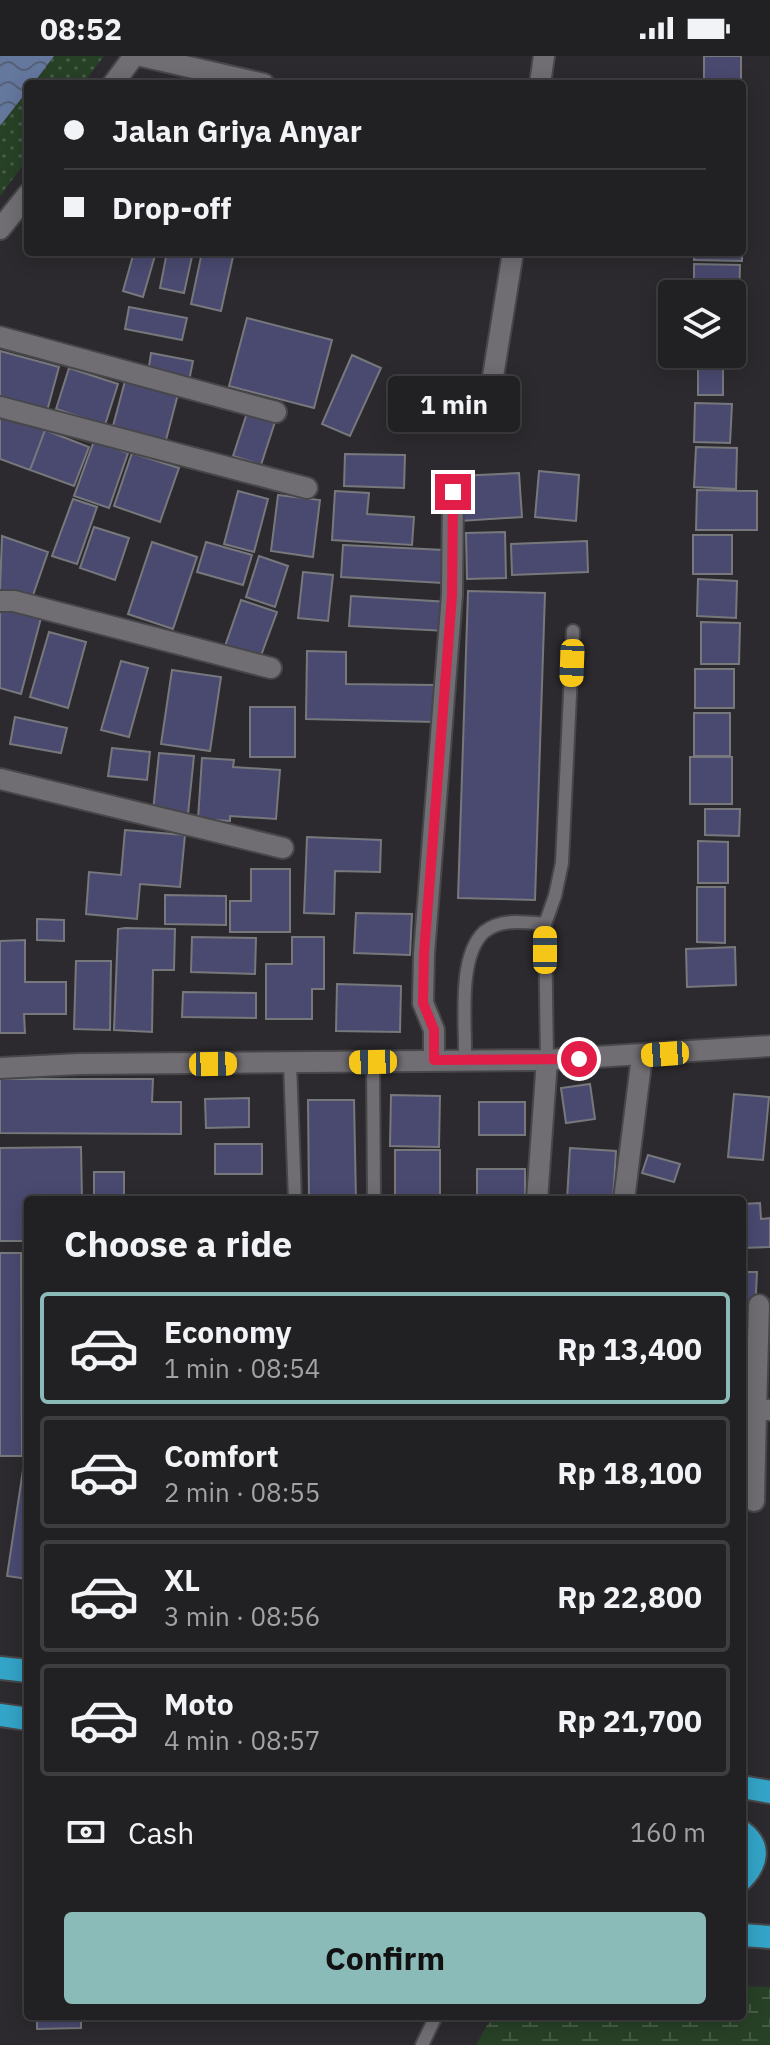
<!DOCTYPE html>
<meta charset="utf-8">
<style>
:root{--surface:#212022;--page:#2d2d2f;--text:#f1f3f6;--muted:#a2a3a5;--line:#3e3e40;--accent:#8bbbb9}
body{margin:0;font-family:"IBM Plex Sans",sans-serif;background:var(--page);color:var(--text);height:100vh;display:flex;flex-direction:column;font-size:30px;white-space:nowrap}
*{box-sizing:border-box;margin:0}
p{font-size:26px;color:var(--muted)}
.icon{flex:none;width:44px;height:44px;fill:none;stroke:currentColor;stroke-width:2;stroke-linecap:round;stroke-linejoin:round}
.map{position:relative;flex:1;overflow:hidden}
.details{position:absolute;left:24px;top:1140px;width:722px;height:824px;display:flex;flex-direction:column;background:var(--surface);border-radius:8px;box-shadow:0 4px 20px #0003,0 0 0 2px var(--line)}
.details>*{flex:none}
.guide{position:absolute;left:24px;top:24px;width:722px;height:176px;border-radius:8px;box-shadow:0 4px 20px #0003,0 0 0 2px var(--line);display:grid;align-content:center;height:176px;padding:0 40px;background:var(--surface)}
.controls{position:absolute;left:658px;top:224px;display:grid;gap:16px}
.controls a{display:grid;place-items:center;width:88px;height:88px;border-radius:8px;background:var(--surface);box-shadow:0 4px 20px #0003,0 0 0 2px var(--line);font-size:40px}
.end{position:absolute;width:36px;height:36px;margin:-18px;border:10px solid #e11d48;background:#fff;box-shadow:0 0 0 4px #fff}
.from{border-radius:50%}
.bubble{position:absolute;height:56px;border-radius:8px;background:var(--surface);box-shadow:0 4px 20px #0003,0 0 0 2px var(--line);font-size:26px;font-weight:700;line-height:56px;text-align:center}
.car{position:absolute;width:24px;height:48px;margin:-24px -12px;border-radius:10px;box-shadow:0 0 6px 2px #0007;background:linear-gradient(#f5c518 24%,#345 0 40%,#f5c518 0 76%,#345 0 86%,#f5c518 0)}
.guide b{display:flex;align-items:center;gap:28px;height:76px;font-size:30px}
.guide b+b{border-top:2px solid var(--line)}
.guide i{width:20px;height:20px;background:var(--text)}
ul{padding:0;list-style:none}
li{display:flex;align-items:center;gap:24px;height:112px;margin:0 16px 12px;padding:0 24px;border:4px solid var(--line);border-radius:8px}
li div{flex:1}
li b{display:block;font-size:30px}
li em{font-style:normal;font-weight:700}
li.selected{border-color:var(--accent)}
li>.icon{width:72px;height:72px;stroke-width:1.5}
h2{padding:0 40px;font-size:36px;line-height:96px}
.pay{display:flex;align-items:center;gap:20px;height:88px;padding:0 40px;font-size:30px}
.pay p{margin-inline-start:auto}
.cta{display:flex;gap:16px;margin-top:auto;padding:16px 40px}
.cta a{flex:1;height:92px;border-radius:8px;background:var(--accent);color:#111;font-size:32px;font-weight:700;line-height:92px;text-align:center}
.status{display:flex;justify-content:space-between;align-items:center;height:56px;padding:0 40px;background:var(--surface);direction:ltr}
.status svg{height:22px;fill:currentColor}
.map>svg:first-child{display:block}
.grass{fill:url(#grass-dots)}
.wetland{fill:url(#wetland-marsh)}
.water{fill:url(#water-waves)}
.building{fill:#4a4a71;stroke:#77787c;stroke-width:2}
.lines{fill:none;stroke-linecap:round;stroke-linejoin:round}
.service-casing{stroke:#474649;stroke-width:16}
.minor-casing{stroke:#474649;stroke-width:24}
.tertiary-casing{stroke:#474649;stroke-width:24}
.trunk-casing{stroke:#474649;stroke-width:26}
.service{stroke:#706e73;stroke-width:12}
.minor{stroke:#706e73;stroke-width:20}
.tertiary{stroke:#706e73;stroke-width:20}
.trunk{stroke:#33a4c7;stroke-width:22}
.route{stroke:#e11d48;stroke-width:10}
</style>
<div class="status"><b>08:52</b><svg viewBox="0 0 49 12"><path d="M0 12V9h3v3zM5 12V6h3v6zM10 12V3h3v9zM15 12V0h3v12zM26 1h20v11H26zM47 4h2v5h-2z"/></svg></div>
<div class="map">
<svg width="770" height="1989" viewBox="0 0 770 1989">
<defs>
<pattern id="grass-dots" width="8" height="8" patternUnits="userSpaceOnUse" patternTransform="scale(2)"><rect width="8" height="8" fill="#274126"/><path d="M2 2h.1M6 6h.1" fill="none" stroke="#465c45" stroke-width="1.8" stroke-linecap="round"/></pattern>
<pattern id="wetland-marsh" width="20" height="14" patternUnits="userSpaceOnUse" patternTransform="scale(2)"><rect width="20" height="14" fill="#274126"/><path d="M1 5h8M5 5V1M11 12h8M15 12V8" fill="none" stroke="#465c45"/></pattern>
<pattern id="water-waves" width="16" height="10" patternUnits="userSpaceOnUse" patternTransform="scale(2)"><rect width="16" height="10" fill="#64779d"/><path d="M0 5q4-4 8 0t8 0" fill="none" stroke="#566179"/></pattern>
</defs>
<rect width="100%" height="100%" fill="#2c2a2e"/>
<path class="grass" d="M54 0H104L83 28H33Z
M28 34V102L0 140V70Z"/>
<path class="wetland" d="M742 1930 770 1931V1989H476L487 1969 499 1960H742Z"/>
<path class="water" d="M0 0H54L33 28H28V34L0 70Z"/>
<path class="building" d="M704 0H741V28H704Z
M742 74 746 75 745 120H742Z
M742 169V205L694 204V196H742Z
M134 196H156L143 241 123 235Z
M167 196H193L184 237 160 232Z
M202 196H234L221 255 191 248Z
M694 208 740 209 739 251H732V238H694Z
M129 251 187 262 182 284 125 273Z
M732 253H741L740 308 701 307V298H732Z
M247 262 332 284 314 352 229 330Z
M0 295 59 311 47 355 0 342Z
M151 297 193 305 189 325 148 317Z
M352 299 381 312 350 380 322 368Z
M69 312 118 328 105 369 56 353Z
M698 312H723V339H698Z
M125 325 178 338 166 384 113 370Z
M695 347 732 348 730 387 694 386Z
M247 357 275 366 261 409 233 400Z
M0 359 45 374 30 414 0 403Z
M45 374 89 391 74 430 30 414Z
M94 385 128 397 109 452 74 440Z
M696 391 737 392 736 433 694 431Z
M132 397 179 412 160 466 114 450Z
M345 398 405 399 404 432 344 430Z
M539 415 579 419 576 465 535 461Z
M519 417 522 461 460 465 458 420Z
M697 434 757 435V474H696Z
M238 435 268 443 254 496 224 488Z
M335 435 369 437 367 458 414 461 412 489 332 484Z
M278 439 320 444 313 501 271 495Z
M73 443 97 451 77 508 52 500Z
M94 471 129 482 115 524 80 512Z
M505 476 506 522 467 523 466 477Z
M693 479H732V518H693Z
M2 480 48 496 31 545 0 534Z
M587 485 588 516 512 519 511 488Z
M152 486 197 501 173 573 128 558Z
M206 486 252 499 243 529 197 516Z
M343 489 444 494 442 527 341 521Z
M259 500 288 510 275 551 246 541Z
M303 516 333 519 328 565 298 562Z
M698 523 737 525 736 562 697 560Z
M468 535 545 537 535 844 458 842Z
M351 540 449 546 447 575 349 570Z
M241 544 277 556 259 605 224 593Z
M0 552 41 562 21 638 0 632Z
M701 566 740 567 739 608H701Z
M49 576 86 586 68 652 30 641Z
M307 595 346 596V628L435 629V666L306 663Z
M121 605 148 612 129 681 101 674Z
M695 613H734V652H695Z
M172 614 221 621 210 695 161 688Z
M250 651H295V701H250Z
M694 657H730V700H694Z
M15 661 67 672 61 697 10 688Z
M112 692 150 696 147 724 108 720Z
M159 697 194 700 188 758 153 755Z
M690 701H732V748H690Z
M202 702 234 704 233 711 280 714 276 763 230 760V765L198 763Z
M705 753H740L739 780 705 779Z
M125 774 185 779 180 831 140 828 137 863 86 858 89 816 121 819Z
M307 781 381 784 380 816 335 815 334 858 304 857Z
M698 785 728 786V827H698Z
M251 813H290V876H230V845H251Z
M697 831H725V887L697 886Z
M165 839 226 840V869L165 868Z
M356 857 412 858 410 899 354 897Z
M37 863 64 864V885L37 884Z
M125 872 175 873 174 914H153L152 976 114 974 118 873Z
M192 881 256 882 255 918 191 916Z
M292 881H324V933H312V963H266V908H292Z
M25 884V926H66V958H24L25 977H0V885Z
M735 891 736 929 687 931 686 893Z
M76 905H111L110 974 74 973Z
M337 928 401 930 400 976 336 975Z
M183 936 256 937V962L182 961Z
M0 1023H153L152 1046H181V1078L0 1077Z
M590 1028 595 1063 566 1067 561 1032Z
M734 1038 769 1041 763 1104 728 1101Z
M391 1039 440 1040 439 1091 390 1090Z
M249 1042V1071L206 1072 205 1043Z
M308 1044H354L356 1144H309Z
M479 1046H525V1079H479Z
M215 1088H262V1118H215Z
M81 1091 82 1144H28V1185H0V1092Z
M570 1092 616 1095 613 1144H567Z
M395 1094H440V1144H395Z
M648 1099 680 1108 674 1126 642 1117Z
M477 1113H525V1144H477Z
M94 1116H124V1144H94Z
M760 1147 761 1163 770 1162V1191L742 1192V1148Z
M0 1197H21L22 1400H0Z
M742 1216H757L754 1279H742Z
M23 1414H28V1523L7 1520Z
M37 1960H81V1972L37 1973Z"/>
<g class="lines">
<g class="service-casing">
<path id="service" d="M545 868 547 1004
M465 1003C466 969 457 901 484 876 501 862 525 866 545 868L555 840 562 807 573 575
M373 1006 374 1144
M290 1007 295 1144
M422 1989 436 1960"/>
</g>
<g class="minor-casing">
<path id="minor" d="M141 0 264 28
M113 28 134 0
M540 28 544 0
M0 173 28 138
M0 281 276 356
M0 351 307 432
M486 364 513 196
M0 545H14L271 612
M0 723 283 792
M434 1004V974L423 947 424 898 452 539 453 436
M537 1144 547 1004
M624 1144 642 1000
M756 1354 759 1249
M754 1445 756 1354H770"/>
</g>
<g class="tertiary-casing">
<path id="tertiary" d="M0 1012 80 1008 547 1004 770 990"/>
</g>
<g class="trunk-casing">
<path id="trunk" d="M0 1612 28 1615
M0 1659 28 1663
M742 1731 770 1736
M742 1776C761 1790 757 1807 742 1823
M742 1879 770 1881"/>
</g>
<use href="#service" class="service"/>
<use href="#minor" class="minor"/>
<use href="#tertiary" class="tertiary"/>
<use href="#trunk" class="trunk"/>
</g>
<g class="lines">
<path class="route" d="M453 436 452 539 424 898 423 947 434 974V1004L579 1003"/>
</g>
</svg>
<div class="controls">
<a><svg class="icon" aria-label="layers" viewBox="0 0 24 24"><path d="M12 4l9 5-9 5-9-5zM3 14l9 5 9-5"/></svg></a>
</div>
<i class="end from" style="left:579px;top:1003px"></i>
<i class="end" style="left:453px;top:436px"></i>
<div class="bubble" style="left:388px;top:320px;width:132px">1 min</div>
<i class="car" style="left:572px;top:607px;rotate:182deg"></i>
<i class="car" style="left:545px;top:894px;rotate:0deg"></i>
<i class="car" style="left:665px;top:998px;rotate:266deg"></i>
<i class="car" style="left:373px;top:1006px;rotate:269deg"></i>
<i class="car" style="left:213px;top:1008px;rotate:89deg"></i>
<div class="guide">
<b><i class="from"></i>Jalan Griya Anyar</b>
<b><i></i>Drop-off</b>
</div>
<section class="details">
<h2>Choose a ride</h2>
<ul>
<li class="selected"><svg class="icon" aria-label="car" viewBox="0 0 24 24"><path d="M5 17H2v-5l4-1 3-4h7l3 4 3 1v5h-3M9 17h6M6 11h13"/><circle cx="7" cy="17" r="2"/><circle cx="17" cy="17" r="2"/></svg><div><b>Economy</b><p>1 min · 08:54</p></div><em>Rp 13,400</em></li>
<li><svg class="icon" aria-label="car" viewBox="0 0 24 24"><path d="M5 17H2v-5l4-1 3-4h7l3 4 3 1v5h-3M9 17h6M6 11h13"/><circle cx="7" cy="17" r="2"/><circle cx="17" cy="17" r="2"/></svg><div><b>Comfort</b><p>2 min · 08:55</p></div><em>Rp 18,100</em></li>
<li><svg class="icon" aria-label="car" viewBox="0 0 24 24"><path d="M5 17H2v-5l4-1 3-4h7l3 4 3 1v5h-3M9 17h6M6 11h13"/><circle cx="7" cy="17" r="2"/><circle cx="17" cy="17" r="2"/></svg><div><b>XL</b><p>3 min · 08:56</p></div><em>Rp 22,800</em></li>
<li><svg class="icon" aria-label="car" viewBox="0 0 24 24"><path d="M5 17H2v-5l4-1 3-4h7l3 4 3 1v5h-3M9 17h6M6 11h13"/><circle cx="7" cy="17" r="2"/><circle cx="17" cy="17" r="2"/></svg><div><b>Moto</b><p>4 min · 08:57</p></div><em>Rp 21,700</em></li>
</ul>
<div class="pay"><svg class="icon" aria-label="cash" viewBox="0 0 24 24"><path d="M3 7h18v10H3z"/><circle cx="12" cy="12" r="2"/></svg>Cash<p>160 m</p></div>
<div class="cta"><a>Confirm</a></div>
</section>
</div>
